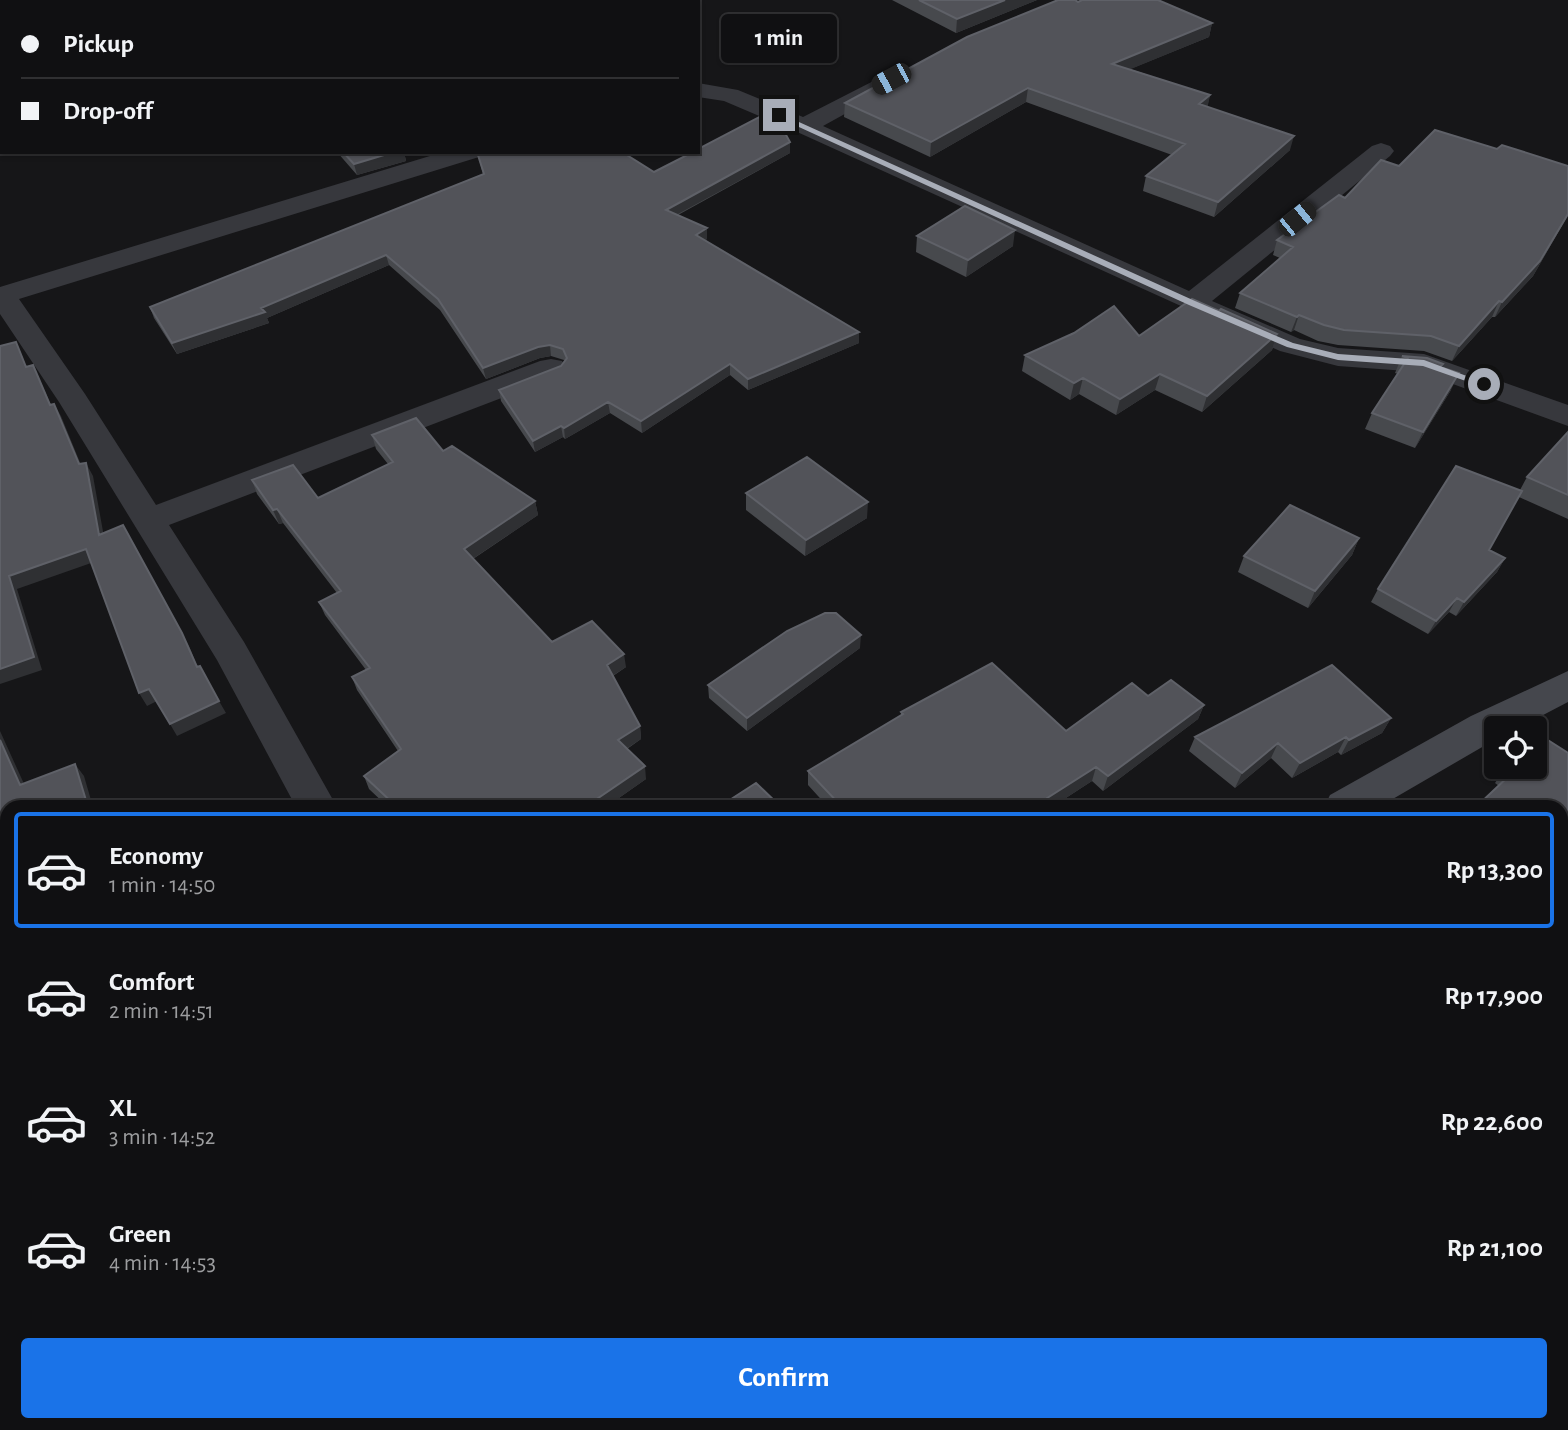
<!DOCTYPE html>
<meta charset="utf-8">
<style>
:root{--surface:#101012;--page:#19191b;--text:#f1f3f6;--muted:#9c9d9f;--line:#303032;--accent:#1a73e8}
body{margin:0;font-family:"Alegreya Sans",sans-serif;background:var(--page);color:var(--text);height:100vh;display:flex;flex-direction:column;font-size:26px;white-space:nowrap}
*{box-sizing:border-box;margin:0}
p{font-size:23px;color:var(--muted)}
.icon{flex:none;width:38px;height:38px;fill:none;stroke:currentColor;stroke-width:2;stroke-linecap:round;stroke-linejoin:round}
.map{position:relative;flex:1;overflow:hidden}
.side{position:absolute;left:0px;top:800px;width:1568px;height:632px;display:flex;flex-direction:column;background:var(--surface);border-radius:21px 21px 0 0;box-shadow:0 2px 5px #0004,0 0 0 2px var(--line)}
.side>*{flex:none}
.top-card{position:absolute;left:0px;top:0px;width:700px;height:154px;box-shadow:0 2px 5px #0004,0 0 0 2px var(--line);display:grid;align-content:center;height:154px;padding:0 21px;background:var(--surface)}
.controls{position:absolute;left:1484px;top:716px;display:grid;gap:14px}
.controls a{display:grid;place-items:center;width:63px;height:63px;border-radius:7px;background:var(--surface);box-shadow:0 2px 5px #0004,0 0 0 2px var(--line);font-size:35px}
.end{position:absolute;width:32px;height:32px;margin:-16px;border:9px solid #a8adb8;background:#111;box-shadow:0 0 0 4px #111}
.from{border-radius:50%}
.bubble{position:absolute;height:49px;border-radius:7px;background:var(--surface);box-shadow:0 2px 5px #0004,0 0 0 2px var(--line);font-size:23px;font-weight:700;line-height:49px;text-align:center}
.car{position:absolute;width:21px;height:42px;margin:-21px -10px;border-radius:9px;box-shadow:0 0 5px 2px #0007;background:linear-gradient(#222 24%,#8ab4d8 0 40%,#222 0 76%,#8ab4d8 0 86%,#222 0)}
.top-card b{display:flex;align-items:center;gap:24px;height:66px;font-size:26px}
.top-card b+b{border-top:2px solid var(--line)}
.top-card i{width:18px;height:18px;background:var(--text)}
ul{padding:12px 0 0;list-style:none}
li{display:flex;align-items:center;gap:21px;height:116px;margin:0 14px 10px;padding:0 7px;border:4px solid transparent;border-radius:7px}
li div{flex:1}
li b{display:block;font-size:26px}
li em{font-style:normal;font-weight:700}
li.on{border-color:var(--accent)}
li>.icon{width:63px;height:63px;stroke-width:1.5}
.cta{display:flex;gap:14px;margin-top:auto;padding:14px 21px}
.cta a{flex:1;height:80px;border-radius:7px;background:var(--accent);color:#fff;font-size:28px;font-weight:700;line-height:80px;text-align:center}
.map>svg:first-child{display:block}
.lines{fill:none;stroke-linecap:round;stroke-linejoin:round}
.street{fill:#37383d;fill-rule:evenodd}
.secondary{fill:#45474d;fill-rule:evenodd}
.wall{fill:#47494d}
.shaded-wall{fill:#2f3033}
.building{fill:#525359;stroke:#5f6168;stroke-width:2}
.route{fill:#a8adb8}
</style>
<div class="map">
<svg width="1568" height="1430" viewBox="0 0 1568 1430">
<rect width="100%" height="100%" fill="#161618"/>
<g class="lines">
<path class="street" d="M891 72 899 74 903 79 899 84 823 126 1189 291 1372 146 1381 143 1390 146 1394 151 1390 156 1212 301 1300 339 1338 348 1424 354 1568 405V426L1420 372 1338 366 1280 351 795 131 724 101 698 97V83L738 90 803 117Z
M443 152H482L479 157 19 299 85 394 156 505 540 361 551 359 562 361 566 368 562 375 169 525 244 642 337 807H296L217 660 59 402 0 314V287Z
M512 1424H568L570 1430H514Z
M1182 1424H1238L1241 1430H1184Z"/>
<path class="secondary" d="M1568 671V702L1518 728H1496V739L1379 807H1324L1330 795 1471 716Z
M7 1364V1418L0 1421V1367Z"/>
</g>
<path class="wall" d="M892 0H1037L956 33Z
M1078 2 1212 23 1209 37 1130 69 1210 95 1207 107 1290 150 1214 217 1143 191 1146 176 1172 155 1026 102 930 157 844 117 845 103Z
M790 142V153L678 215 707 239 705 240 859 343 748 390 730 375 642 433 610 413 565 439 563 437 535 452 501 401 499 390 561 366 565 361 564 360 551 356 540 358 486 379 440 310 389 265 267 318 269 323 177 354 154 318 150 307 483 174 477 152 654 172Z
M1497 149 1568 166V215L1533 276 1495 317H1492L1452 361 1424 351 1338 345 1318 341 1294 330 1291 332 1235 308 1240 293 1280 258 1273 255 1277 240 1345 198 1399 166Z
M337 152H404L406 161 357 175Z
M917 236 1013 246 966 277 916 252Z
M1219 311 1277 334 1272 350 1202 412 1155 390 1116 415 1079 394 1070 400 1022 371 1025 355 1139 336Z
M1402 356 1441 367 1451 390 1415 448 1365 429 1372 413 1398 374 1395 373Z
M1568 432V519L1519 497 1489 550 1505 558 1497 572 1456 616 1449 612 1428 634 1371 602 1378 589 1520 490 1527 477Z
M372 435 443 451 535 501 538 515 473 559 552 642 626 667 613 676 640 726 641 739 627 749 646 779 606 807H388L369 789 364 776 398 751 357 690 352 677 366 670 325 615 319 602 337 593 283 523 279 524 257 494 252 480 318 498 388 464 376 449Z
M746 493 867 518 805 556 746 510Z
M1359 538 1352 555 1308 608 1238 572 1244 556Z
M860 648 747 731 709 698 708 685Z
M1148 696 1204 705 1198 719 1103 791 1092 781 1052 807H828L808 785V771L901 715V712L1066 731Z
M1391 718 1382 733 1341 755 1338 752 1292 778 1271 758 1235 788 1189 751 1195 737Z
M1568 753V1018L1561 1013V807L1499 786 1495 783 1505 768Z"/>
<path class="shaded-wall" d="M1005 0H1037L956 33 957 19Z
M1212 23 1209 37 1109 78 1112 64Z
M1028 88 1026 102 930 157 931 142Z
M1210 95 1207 110 1199 104Z
M1294 136 1290 150 1214 217 1218 202Z
M790 142V153L667 220 666 210Z
M394 152H404L406 161 357 175 354 164Z
M1568 214V215L1533 276 1495 317 1502 302Z
M707 228V239L697 246 696 235Z
M1015 230 1013 246 966 277 968 260Z
M386 255 389 265 267 318 269 323 177 354 172 343 261 308Z
M1499 301 1492 317 1452 361 1459 346Z
M1299 315 1294 330 1291 332 1297 317Z
M859 332V343L748 390V379Z
M1277 334 1272 350 1202 412 1207 396Z
M550 345 551 356 540 358 486 379 483 368 538 347Z
M730 364V375L642 433 641 421Z
M33 365 39 378 57 418 50 405Z
M1459 373 1451 390 1415 448 1423 432Z
M1160 374 1155 390 1116 415 1120 399Z
M1083 378 1079 394 1070 400 1074 383Z
M608 402 610 413 565 439 564 428Z
M54 404 61 416 86 477 79 464Z
M561 426 563 437 535 452 533 441Z
M86 463 93 476 106 548 99 535Z
M535 501 538 515 468 562 464 549Z
M868 502 867 518 805 556 806 540Z
M277 509 283 523 279 524 273 510Z
M1359 538 1352 555 1308 608 1315 591Z
M86 549 94 562 17 589 42 670 0 684V669L9 576Z
M1505 558 1497 572 1456 616 1464 602Z
M1457 598 1449 612 1428 634 1436 621Z
M182 633 189 646 203 680 197 667Z
M861 635 860 648 747 731V718Z
M624 654 626 667 609 678 607 665Z
M149 689 157 701 147 706 139 693Z
M219 701 226 713 177 736 170 724Z
M1204 705 1198 719 1103 791 1108 776Z
M1391 718 1382 733 1341 755 1349 740Z
M640 726 641 739 620 753 618 740Z
M0 731 30 797 20 785 0 740Z
M1346 737 1338 752 1292 778 1300 763Z
M1278 743 1271 758 1235 788 1242 773Z
M75 764 84 776 93 807H88Z
M645 766 646 779 606 807H585Z
M1096 767 1092 781 1052 807H1033Z
M7 848V869L0 872V851Z
M7 1182V1200L0 1204V1185Z
M175 1424H186L187 1430H176Z
M470 1424H482L483 1428 480 1430H461Z"/>
<path class="building" d="M919 0H1005L957 19Z
M1058 0H1075L1078 2 1082 0H1158L1212 23 1112 64 1210 95 1199 104 1294 136 1218 202 1146 176 1185 144 1028 88 931 142 845 103 967 37Z
M769 112 775 115 790 142 666 210 707 228 696 235 859 332 748 379 730 364 641 421 608 402 564 428 561 426 533 441 499 390 561 366 567 358 563 349 550 345 538 347 483 368 438 299 386 255 261 308 265 312 172 343 150 307 484 174 477 152H622L654 172 693 152H698V149Z
M1435 130 1497 149 1502 145 1568 166V214L1540 261 1502 302 1499 301 1459 346 1431 336 1344 330 1324 325 1299 315 1297 317 1240 293 1293 247 1277 240 1339 195 1345 198 1381 160 1399 166Z
M343 152H394L354 164Z
M965 206 1015 230 968 260 917 236Z
M1192 299 1219 311 1221 309 1277 334 1207 396 1160 374 1120 399 1083 378 1074 383 1025 355 1074 333 1114 306 1139 336Z
M16 342 26 367 33 365 50 405 54 404 79 464 86 463 99 535 123 525 182 633 197 667 200 666 219 701 170 724 149 689 139 693 86 549 9 576 34 657 0 669V346Z
M1402 356 1427 358 1443 364 1440 367 1459 373 1423 432 1372 413 1408 358Z
M416 418 443 451 452 446 535 501 464 549 552 642 592 621 624 654 607 665 640 726 618 740 645 766 585 807H397L364 776 401 749 352 677 370 668 319 602 341 591 277 509 273 510 252 480 293 465 318 498 393 462 372 435Z
M1568 432V495L1527 477Z
M807 457 868 502 806 540 746 493Z
M1456 466 1522 491 1489 550 1505 558 1464 602 1457 598 1436 621 1378 589Z
M1290 505 1359 538 1315 591 1244 556Z
M825 613H836L861 635 747 718 708 685 787 631Z
M992 663 1066 731 1132 683 1148 696 1171 680 1204 705 1108 776 1096 767 1033 807H842L808 771 903 714 901 712Z
M1332 665 1391 718 1349 740 1346 737 1300 763 1278 743 1242 773 1195 737Z
M1540 735 1568 753V996L1561 990V807H1476L1512 773 1505 768 1507 766H1535V740Z
M0 740 20 785 75 764 88 807H7V848L0 851Z
M756 783 781 807H719Z
M7 1039V1182L0 1185V1042Z
M128 1424H175L176 1430H117Z
M290 1424H470L461 1430H292Z
M558 1424H1011L1015 1430H561Z
M1090 1424H1119L1123 1430H1083Z"/>
<path class="route" d="M779 113 1195 301 1293 343 1338 354 1424 360 1488 384 1480 386 1423 366 1338 360 1287 347 1189 305 777 117Z"/>
</svg>
<div class="controls">
<a><svg class="icon" aria-label="locate" viewBox="0 0 24 24"><circle cx="12" cy="12" r="6"/><path d="M12 2v4M12 18v4M2 12h4M18 12h4"/></svg></a>
</div>
<i class="end from" style="left:1484px;top:384px"></i>
<i class="end" style="left:779px;top:115px"></i>
<div class="bubble" style="left:721px;top:14px;width:116px">1 min</div>
<i class="car" style="left:891px;top:79px;rotate:242deg"></i>
<i class="car" style="left:1297px;top:219px;rotate:51deg"></i>
<div class="top-card">
<b><i class="from"></i>Pickup</b>
<b><i></i>Drop-off</b>
</div>
<section class="side">
<ul>
<li class="on"><svg class="icon" aria-label="car" viewBox="0 0 24 24"><path d="M5 17H2v-5l4-1 3-4h7l3 4 3 1v5h-3M9 17h6M6 11h13"/><circle cx="7" cy="17" r="2"/><circle cx="17" cy="17" r="2"/></svg><div><b>Economy</b><p>1 min · 14:50</p></div><em>Rp 13,300</em></li>
<li><svg class="icon" aria-label="car" viewBox="0 0 24 24"><path d="M5 17H2v-5l4-1 3-4h7l3 4 3 1v5h-3M9 17h6M6 11h13"/><circle cx="7" cy="17" r="2"/><circle cx="17" cy="17" r="2"/></svg><div><b>Comfort</b><p>2 min · 14:51</p></div><em>Rp 17,900</em></li>
<li><svg class="icon" aria-label="car" viewBox="0 0 24 24"><path d="M5 17H2v-5l4-1 3-4h7l3 4 3 1v5h-3M9 17h6M6 11h13"/><circle cx="7" cy="17" r="2"/><circle cx="17" cy="17" r="2"/></svg><div><b>XL</b><p>3 min · 14:52</p></div><em>Rp 22,600</em></li>
<li><svg class="icon" aria-label="car" viewBox="0 0 24 24"><path d="M5 17H2v-5l4-1 3-4h7l3 4 3 1v5h-3M9 17h6M6 11h13"/><circle cx="7" cy="17" r="2"/><circle cx="17" cy="17" r="2"/></svg><div><b>Green</b><p>4 min · 14:53</p></div><em>Rp 21,100</em></li>
</ul>
<div class="cta"><a>Confirm</a></div>
</section>
</div>
